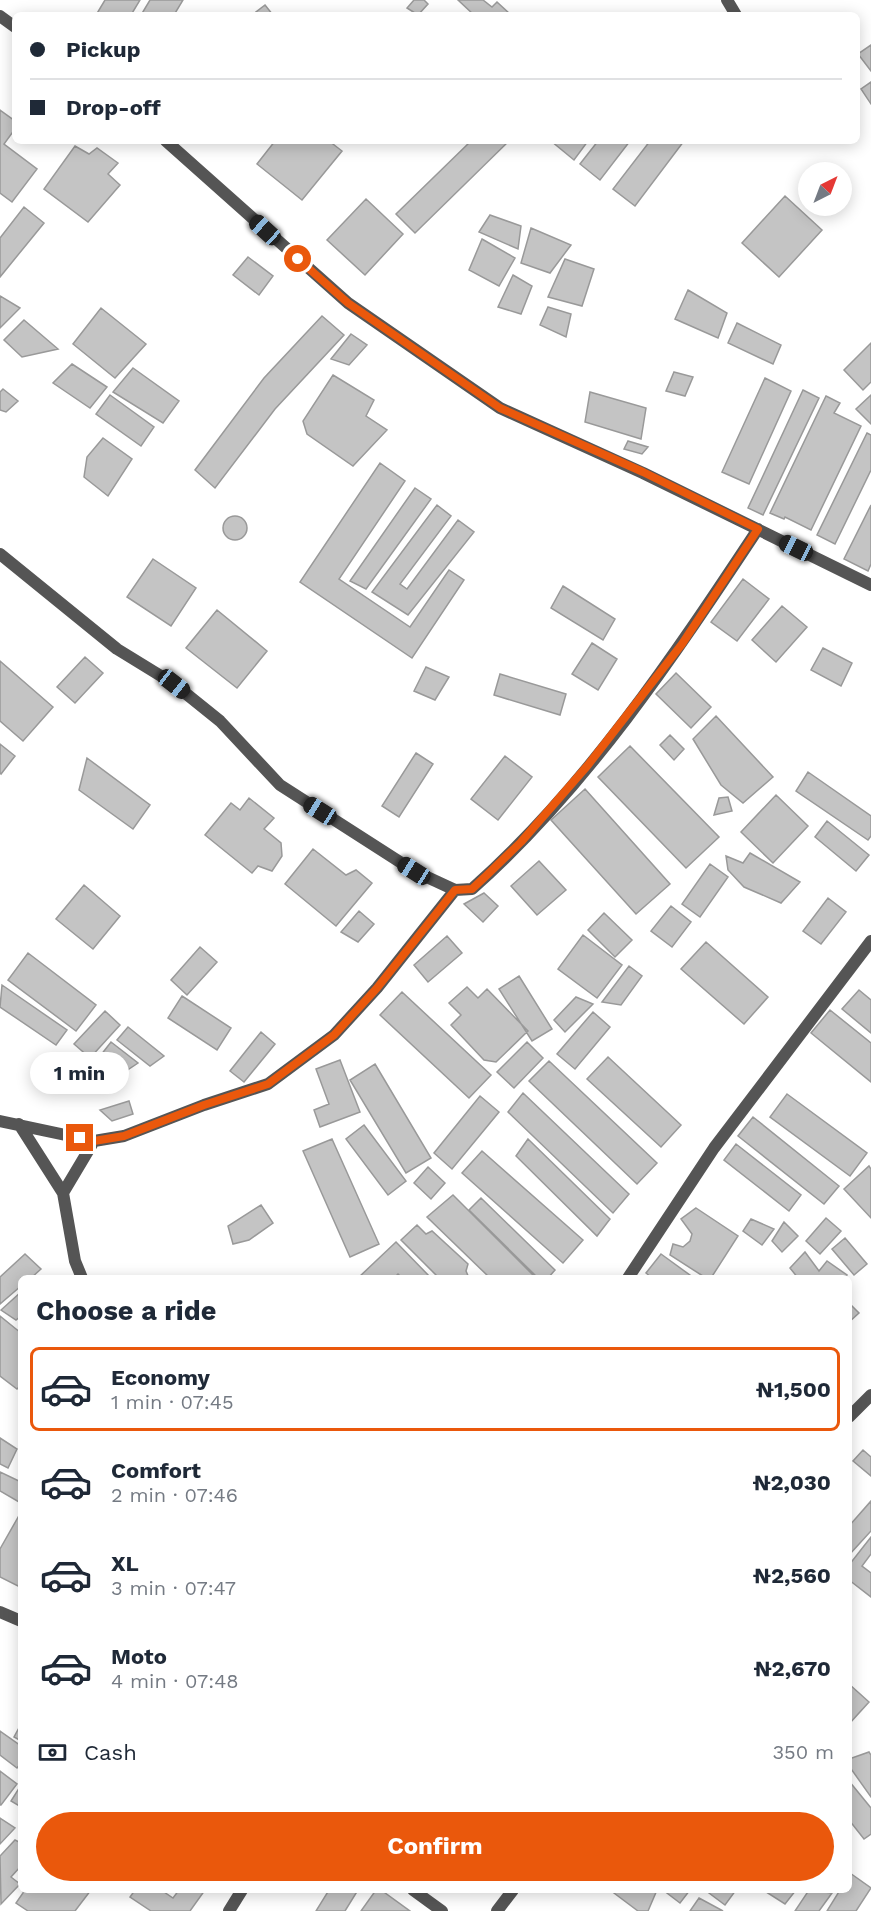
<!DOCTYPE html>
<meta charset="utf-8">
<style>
:root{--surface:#fff;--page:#f2f2f3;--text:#1f2937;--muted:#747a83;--line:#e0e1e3;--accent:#ea580c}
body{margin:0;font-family:"Work Sans",sans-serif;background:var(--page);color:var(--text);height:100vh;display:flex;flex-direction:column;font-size:22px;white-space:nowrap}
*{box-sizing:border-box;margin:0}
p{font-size:20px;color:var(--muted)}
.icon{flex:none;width:33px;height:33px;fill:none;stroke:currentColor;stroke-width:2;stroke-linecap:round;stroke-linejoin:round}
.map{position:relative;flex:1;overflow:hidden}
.sheet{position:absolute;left:18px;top:1275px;width:834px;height:618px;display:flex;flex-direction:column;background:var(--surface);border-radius:9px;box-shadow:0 3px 15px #0003}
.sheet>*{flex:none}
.top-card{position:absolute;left:12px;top:12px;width:848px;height:132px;border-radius:9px;box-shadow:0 3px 15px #0003;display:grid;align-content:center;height:132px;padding:0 18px;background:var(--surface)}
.needle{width:39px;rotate:42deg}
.fabs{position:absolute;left:798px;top:162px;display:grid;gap:12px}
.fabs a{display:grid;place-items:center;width:54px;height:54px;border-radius:50%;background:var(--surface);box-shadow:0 3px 15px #0003;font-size:30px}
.end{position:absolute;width:27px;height:27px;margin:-14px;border:8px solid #ea580c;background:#fff;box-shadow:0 0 0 3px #fff}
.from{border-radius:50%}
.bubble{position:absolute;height:42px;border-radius:21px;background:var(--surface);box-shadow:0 3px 15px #0003;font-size:20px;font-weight:700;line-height:42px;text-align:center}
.car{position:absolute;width:18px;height:36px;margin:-18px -9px;border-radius:8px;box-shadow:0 0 4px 2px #0007;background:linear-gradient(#222 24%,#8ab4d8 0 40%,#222 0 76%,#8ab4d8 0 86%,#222 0)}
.top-card b{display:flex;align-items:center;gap:21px;height:57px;font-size:22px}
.top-card b+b{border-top:2px solid var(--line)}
.top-card i{width:15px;height:15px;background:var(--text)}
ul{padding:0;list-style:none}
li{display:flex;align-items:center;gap:18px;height:84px;margin:0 12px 9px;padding:0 6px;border:3px solid transparent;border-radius:9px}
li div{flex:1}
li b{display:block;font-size:22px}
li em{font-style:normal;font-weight:700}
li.selected{border-color:var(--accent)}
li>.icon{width:54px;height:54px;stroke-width:1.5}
h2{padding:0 18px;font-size:27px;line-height:72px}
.pay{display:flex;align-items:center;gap:15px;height:66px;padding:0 18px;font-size:22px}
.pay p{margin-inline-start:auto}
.button{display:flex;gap:12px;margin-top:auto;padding:12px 18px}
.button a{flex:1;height:69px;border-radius:36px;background:var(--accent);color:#fff;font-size:24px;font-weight:700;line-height:69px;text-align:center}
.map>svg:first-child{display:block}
.building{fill:#c4c4c4;stroke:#999;stroke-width:1.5}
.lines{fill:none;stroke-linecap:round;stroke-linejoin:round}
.minor{stroke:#555;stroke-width:12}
.route{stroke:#ea580c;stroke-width:8}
</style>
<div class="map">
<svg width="871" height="1911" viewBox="0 0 871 1911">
<rect width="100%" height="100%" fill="#fff"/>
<path class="building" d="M105 0H140L131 15H96Z
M150 0H183L174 15H141Z
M414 0H424L428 4 418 15 407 8Z
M458 0H483L492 7 497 2 510 14 474 15Z
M265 5 273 15H252Z
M871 45V71L858 54Z
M871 82V104L861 89Z
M0 110 15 121V129L4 144 37 169 12 202 0 193Z
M275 141H329L342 151 302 200 257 164Z
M471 141H509L415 233 396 214Z
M551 141H588L574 160Z
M598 141H630L600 180 580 164Z
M650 141H684L635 206 613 189Z
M75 146 89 154 97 148 118 163 108 174 120 185 88 222 44 189Z
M785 196 822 230 779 277 742 243Z
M366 199 403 234 365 275 327 240Z
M24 207 44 223 0 277V238Z
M490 215 521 226 518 249 479 232Z
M531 228 571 245 550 273 521 263Z
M482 239 515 258 499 286 469 270Z
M248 257 273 276 259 295 233 275Z
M565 259 594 269 582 306 548 297Z
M513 275 532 286 521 314 498 307Z
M688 290 727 313 718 338 675 319Z
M0 296 20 308 0 328Z
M548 307 571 314 566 337 540 325Z
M101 308 146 344 115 378 73 344Z
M322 316 344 335 275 409 215 488 195 470 264 378Z
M24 320 58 349 22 357 4 340Z
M737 323 781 345 773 364 728 343Z
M351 334 367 345 349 365 331 359Z
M871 343V382L863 390 844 370Z
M72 364 107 387 90 408 53 383Z
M133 368 179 401 163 423 113 392Z
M674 372 693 377 685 396 666 391Z
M333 375 374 400 366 416 387 430 353 466 307 434 303 421Z
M765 378 791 391 749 484 722 472Z
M3 389 18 401 6 412 0 410V392Z
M803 390 819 398 763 515 748 508Z
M590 392 646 408 641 439 585 422Z
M110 395 154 427 141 446 96 414Z
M871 395V424L856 409Z
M826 396 840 403 834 413 861 426 811 530 785 517 784 519 770 513Z
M867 433 871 435V470L835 544 817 535Z
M103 438 132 459 108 496 84 477 87 457Z
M628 441 648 447 642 454 624 449Z
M380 463 405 481 339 579 410 627 449 570 464 580 412 658 300 582Z
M415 488 431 499 366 589 350 581Z
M437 505 451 516 400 584 407 589 458 520 474 532 408 615 372 592Z
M871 505V564L868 571 844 559Z
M223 528a12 12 0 1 1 24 0a12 12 0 1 1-24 0Z
M153 559 196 588 171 626 127 597Z
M743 579 769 599 737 641 711 622Z
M563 586 615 619 603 640 551 608Z
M782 606 807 627 776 662 752 640Z
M217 610 267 651 237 688 186 648Z
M592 643 617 659 598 690 572 674Z
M823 648 852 663 841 686 811 670Z
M85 657 103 673 75 703 57 687Z
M0 661 53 707 23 741 0 721Z
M426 667 449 677 435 700 414 691Z
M676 673 711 707 691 728 656 694Z
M500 674 566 694 560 715 494 695Z
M716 716 773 777 743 803 721 785 693 739Z
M670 735 684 749 674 760 660 745Z
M0 744 15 756 1 774 0 773Z
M630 746 719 837 686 868 598 777Z
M416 753 433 764 399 817 382 806Z
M505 756 532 777 498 820 471 799Z
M87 758 150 805 133 829 79 790Z
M808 772 871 816V836L868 840 796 791Z
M585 789 670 884 636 914 551 820Z
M776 795 808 826 773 863 741 832Z
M728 797 732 811 714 815 719 798Z
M249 798 274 818 264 829 281 843 282 856 272 871 258 866 252 873 205 835 231 803 240 810Z
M827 821 869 855 856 871 815 837Z
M313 849 346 875 356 870 372 883 336 926 285 884Z
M750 853 800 882 781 903 744 887 728 870 726 856 743 863Z
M539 861 566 890 537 915 511 886Z
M710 864 728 877 700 917 682 904Z
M84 885 120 916 93 949 56 919Z
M484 893 498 906 483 922 464 904Z
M828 898 846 912 821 944 803 931Z
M671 906 691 922 672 947 651 931Z
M359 911 374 924 358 942 341 932Z
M604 913 632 940 615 957 588 930Z
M583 935 622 965 597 998 558 969Z
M447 936 462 953 428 982 414 965Z
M706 942 768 997 744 1024 681 969Z
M200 947 217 962 187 995 171 980Z
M28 953 96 1005 76 1031 8 980Z
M629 966 642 976 621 1005 602 1002Z
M519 976 552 1029 532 1041 499 989Z
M2 985 67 1030 56 1045 0 1007Z
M467 987 478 998 487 989 528 1031 496 1062 484 1060 451 1025 461 1015 449 1003Z
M859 990 871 1000V1033L842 1009Z
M402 992 491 1075 469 1098 380 1015Z
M182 996 231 1028 217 1050 168 1018Z
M576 997 593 1004 565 1032 554 1020Z
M830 1010 871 1043V1082L811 1033Z
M105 1011 120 1025 90 1058 74 1044Z
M593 1012 610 1027 575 1069 557 1054Z
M128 1027 164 1056 150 1066 117 1040Z
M261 1032 275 1044 244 1082 230 1071Z
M111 1042 138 1063 117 1077H100L90 1069Z
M527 1042 543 1058 514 1088 497 1072Z
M608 1057 681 1125 661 1147 587 1079Z
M340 1060 360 1112 320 1127 314 1110 329 1104 316 1069Z
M549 1061 657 1163 637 1184 529 1081Z
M375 1064 431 1158 406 1173 350 1080Z
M523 1093 629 1194 613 1213 508 1112Z
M787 1094 867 1153 850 1176 770 1117Z
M480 1096 499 1112 452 1169 434 1153Z
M129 1101 133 1114 112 1121 100 1110Z
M753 1117 839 1186 824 1204 738 1136Z
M364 1125 406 1181 388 1195 346 1139Z
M332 1139 379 1244 350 1257 303 1151Z
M528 1139 610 1219 597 1236 516 1156Z
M736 1144 801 1195 789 1211 724 1160Z
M482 1151 583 1240 563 1263 462 1173Z
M869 1166 871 1169V1218L844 1189Z
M428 1167 445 1183 431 1199 414 1183Z
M453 1195 536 1278H490L427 1217Z
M481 1198 555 1270 548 1278H538L469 1210Z
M261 1205 273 1223 249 1240 233 1244 228 1226Z
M696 1208 738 1236 711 1278H706L670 1255 673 1244 683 1247 690 1241 692 1234 681 1219Z
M826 1218 841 1231 820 1254 806 1241Z
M751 1219 774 1229 762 1245 743 1231Z
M784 1222 798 1236 782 1252 772 1241Z
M417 1225 426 1234 432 1231 468 1264 466 1271 469 1278H439L401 1240Z
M845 1238 867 1264 854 1275 832 1249Z
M396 1242 431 1278H402L398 1274 394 1278H358Z
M805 1252 819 1271 827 1261 847 1275 845 1278H798L790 1268Z
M25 1254 41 1269 31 1278H21V1286L0 1304V1277Z
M661 1254 694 1278H652L646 1273Z
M21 1292V1316L16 1320 1 1310Z
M849 1303 859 1313 849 1322Z
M0 1316 21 1333V1385L17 1389 0 1376Z
M0 1438 17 1449 8 1468 0 1464Z
M863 1450 871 1457V1476L853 1461Z
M0 1472 21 1482 19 1502 0 1491Z
M871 1501V1531L849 1555V1526Z
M21 1512V1580L18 1586 0 1577V1549Z
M871 1537V1554L862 1566 871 1573V1597L849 1580V1565Z
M849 1684 869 1702 849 1724Z
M21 1724V1741L14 1737Z
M0 1731 21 1746V1763L17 1768 0 1755Z
M869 1752 871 1755V1797L849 1766V1759Z
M0 1771 17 1784 1 1805H0Z
M849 1781 871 1808V1834L864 1839 849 1820Z
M21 1785V1807L11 1801Z
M0 1818 15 1828 0 1844Z
M15 1840 21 1843V1866L11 1877 20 1884 1 1904 0 1856Z
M850 1873 871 1888 856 1911H827L840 1890H849Z
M25 1890H91L75 1911H28L16 1903Z
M135 1890H161L173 1898 179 1890H205L190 1911H151L130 1897Z
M329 1890H358L345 1911H316Z
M376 1890H381L410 1911H361Z
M610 1890H657L648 1911H638Z
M663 1890H690L680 1903Z
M705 1890H736L725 1905Z
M763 1890H796L785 1904Z
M809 1890 832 1893 819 1911H795Z
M699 1898 723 1911H690Z"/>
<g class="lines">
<path class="minor" d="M727 0 736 15
M0 16 15 27
M166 141 348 303 500 408 643 473 871 585
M0 554 117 649 174 684 220 721 280 785 414 871 455 890 472 889C586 788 674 656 758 529
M0 1121 94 1141 124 1136 204 1105 268 1084 334 1035 377 988 455 890
M19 1124 63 1193 75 1261 82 1278
M63 1193 94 1141
M628 1278 714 1148 871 941
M849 1417 871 1395
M0 1612 21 1621
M413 1890 442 1911
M229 1911 242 1890
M497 1911 513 1890"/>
</g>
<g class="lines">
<path class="route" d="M80 1138 94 1141 124 1136 204 1105 268 1084 334 1035 377 988 455 890 472 889 487 875 521 842 588 765 682 644 758 529 643 472 500 408 348 303 298 259"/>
</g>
</svg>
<div class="fabs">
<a><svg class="needle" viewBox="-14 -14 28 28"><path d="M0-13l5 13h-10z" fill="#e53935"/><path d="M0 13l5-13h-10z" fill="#747a83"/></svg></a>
</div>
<i class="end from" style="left:298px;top:259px"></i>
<i class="end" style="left:80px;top:1138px"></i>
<div class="bubble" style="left:30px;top:1052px;width:99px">1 min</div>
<i class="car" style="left:265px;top:230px;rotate:312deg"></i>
<i class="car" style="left:796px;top:548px;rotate:296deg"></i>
<i class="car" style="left:174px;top:684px;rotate:128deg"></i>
<i class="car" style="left:320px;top:811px;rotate:302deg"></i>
<i class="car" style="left:414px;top:871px;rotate:302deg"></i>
<div class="top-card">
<b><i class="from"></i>Pickup</b>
<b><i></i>Drop-off</b>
</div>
<section class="sheet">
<h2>Choose a ride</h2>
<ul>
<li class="selected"><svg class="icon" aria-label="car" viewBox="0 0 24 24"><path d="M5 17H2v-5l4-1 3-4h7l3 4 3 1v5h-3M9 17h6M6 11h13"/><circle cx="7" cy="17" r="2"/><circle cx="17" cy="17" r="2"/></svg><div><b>Economy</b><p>1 min · 07:45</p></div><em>₦1,500</em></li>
<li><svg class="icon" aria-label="car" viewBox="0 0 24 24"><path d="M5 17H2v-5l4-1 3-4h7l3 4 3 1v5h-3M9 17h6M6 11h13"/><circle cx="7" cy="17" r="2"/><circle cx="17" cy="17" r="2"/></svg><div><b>Comfort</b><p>2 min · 07:46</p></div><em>₦2,030</em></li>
<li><svg class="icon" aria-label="car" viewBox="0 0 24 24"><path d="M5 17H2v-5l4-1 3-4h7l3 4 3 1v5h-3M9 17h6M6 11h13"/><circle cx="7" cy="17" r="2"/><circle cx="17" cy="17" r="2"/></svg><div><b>XL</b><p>3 min · 07:47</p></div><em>₦2,560</em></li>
<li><svg class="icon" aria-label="car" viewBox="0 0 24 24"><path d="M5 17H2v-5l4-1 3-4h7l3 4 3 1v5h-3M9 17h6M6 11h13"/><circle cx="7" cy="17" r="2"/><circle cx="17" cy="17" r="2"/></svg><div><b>Moto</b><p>4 min · 07:48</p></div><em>₦2,670</em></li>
</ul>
<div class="pay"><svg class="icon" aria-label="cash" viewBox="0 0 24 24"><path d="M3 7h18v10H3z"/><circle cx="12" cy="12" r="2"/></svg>Cash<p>350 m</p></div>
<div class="button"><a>Confirm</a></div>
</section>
</div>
